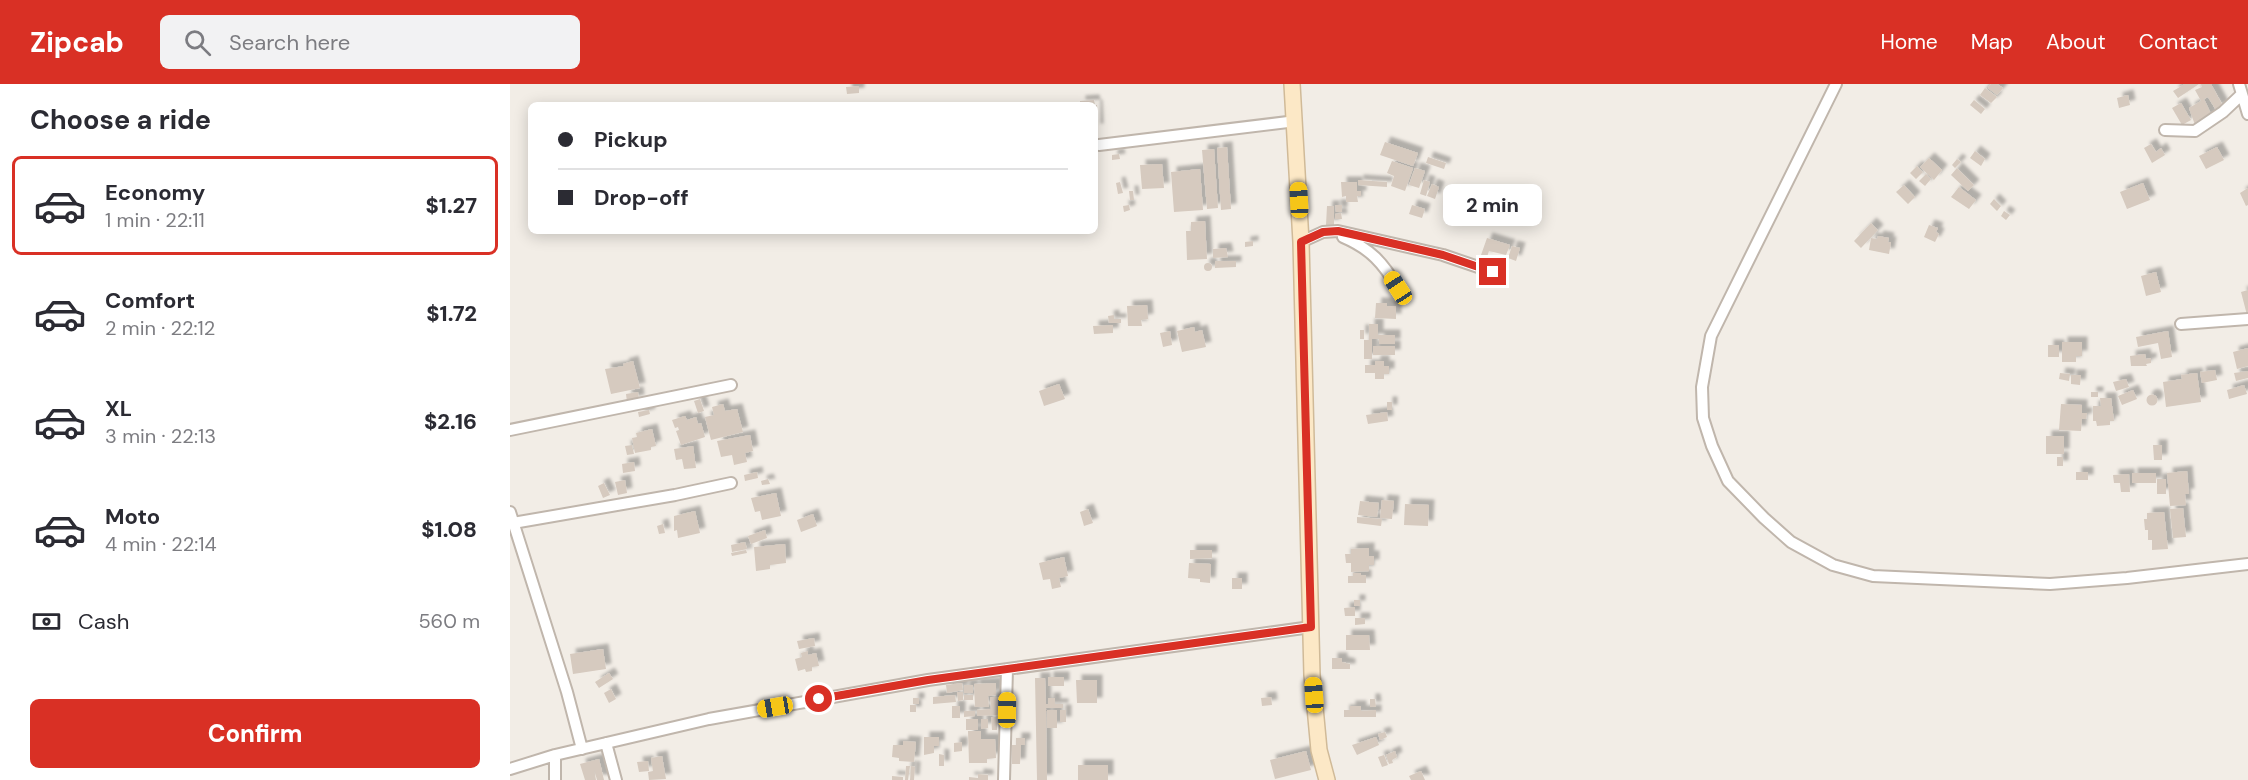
<!DOCTYPE html>
<meta charset="utf-8">
<style>
:root{--surface:#fff;--page:#f2f2f3;--text:#2b2b33;--muted:#7c7c81;--line:#e1e1e2;--accent:#d93025}
body{margin:0;font-family:"DM Sans",sans-serif;background:var(--page);color:var(--text);height:100vh;display:flex;flex-direction:column;font-size:22px;white-space:nowrap}
*{box-sizing:border-box;margin:0}
p{font-size:20px;color:var(--muted)}
.icon{flex:none;width:33px;height:33px;fill:none;stroke:currentColor;stroke-width:2;stroke-linecap:round;stroke-linejoin:round}
.map{position:relative;flex:1;overflow:hidden}
.sheet{display:flex;flex-direction:column;background:var(--surface);width:510px}
.sheet>*{flex:none}
.top-card{position:absolute;left:18px;top:18px;width:570px;height:132px;border-radius:9px;box-shadow:0 3px 15px #0003;display:grid;align-content:center;height:132px;padding:0 30px;background:var(--surface)}
.end{position:absolute;width:27px;height:27px;margin:-14px;border:8px solid #d93025;background:#fff;box-shadow:0 0 0 3px #fff}
.from{border-radius:50%}
.bubble{position:absolute;height:42px;border-radius:9px;background:var(--surface);box-shadow:0 3px 15px #0003;font-size:20px;font-weight:800;line-height:42px;text-align:center}
.car{position:absolute;width:18px;height:36px;margin:-18px -9px;border-radius:8px;box-shadow:0 0 4px 2px #0007;background:linear-gradient(#f5c518 24%,#345 0 40%,#f5c518 0 76%,#345 0 86%,#f5c518 0)}
.top-card b{display:flex;align-items:center;gap:21px;height:57px;font-size:22px}
.top-card b+b{border-top:2px solid var(--line)}
.top-card i{width:15px;height:15px;background:var(--text)}
ul{padding:0;list-style:none}
li{display:flex;align-items:center;gap:18px;height:99px;margin:0 12px 9px;padding:0 18px;border:3px solid transparent;border-radius:9px}
li div{flex:1}
li b{display:block;font-size:22px}
li em{font-style:normal;font-weight:800}
li.current{border-color:var(--accent)}
li>.icon{width:54px;height:54px;stroke-width:1.5}
h2{padding:0 30px;font-size:27px;line-height:72px}
.pay{display:flex;align-items:center;gap:15px;height:66px;padding:0 30px;font-size:22px}
.pay p{margin-inline-start:auto}
.button{display:flex;gap:12px;margin-top:auto;padding:12px 30px}
.button a{flex:1;height:69px;border-radius:9px;background:var(--accent);color:#fff;font-size:24px;font-weight:800;line-height:69px;text-align:center}
header{display:flex;align-items:center;gap:36px;box-sizing:border-box;height:84px;padding:0 30px;background:var(--accent);color:#fff}
header strong{font-size:28px}
nav{display:flex;gap:33px;margin-inline-start:auto;font-size:21px}
.search{width:420px;height:54px;background:var(--page);display:flex;align-items:center;gap:15px;box-sizing:border-box;padding:0 21px;border-radius:9px;color:var(--muted);font-size:22px}
main{display:flex;flex:1;min-height:0}
.map>svg:first-child{display:block}
.building{fill:#d6cabf;filter:url(#shadow)}
.lines{fill:none;stroke-linecap:round;stroke-linejoin:round}
.street-casing{stroke:#c0b6ac;stroke-width:14}
.secondary-casing{stroke:#d0ba98;stroke-width:18}
.street{stroke:#fff;stroke-width:10}
.secondary{stroke:#fce8c6;stroke-width:15}
.route{stroke:#d93025;stroke-width:8}
</style>
<header>
<strong>Zipcab</strong>
<div class="search"><svg class="icon" aria-label="search" viewBox="0 0 24 24"><circle cx="10" cy="10" r="6"/><path d="M15 15l6 6"/></svg>Search here</div>
<nav><a>Home</a><a>Map</a><a>About</a><a>Contact</a></nav>
</header>
<main>
<section class="sheet">
<h2>Choose a ride</h2>
<ul>
<li class="current"><svg class="icon" aria-label="car" viewBox="0 0 24 24"><path d="M5 17H2v-5l4-1 3-4h7l3 4 3 1v5h-3M9 17h6M6 11h13"/><circle cx="7" cy="17" r="2"/><circle cx="17" cy="17" r="2"/></svg><div><b>Economy</b><p>1 min · 22:11</p></div><em>$1.27</em></li>
<li><svg class="icon" aria-label="car" viewBox="0 0 24 24"><path d="M5 17H2v-5l4-1 3-4h7l3 4 3 1v5h-3M9 17h6M6 11h13"/><circle cx="7" cy="17" r="2"/><circle cx="17" cy="17" r="2"/></svg><div><b>Comfort</b><p>2 min · 22:12</p></div><em>$1.72</em></li>
<li><svg class="icon" aria-label="car" viewBox="0 0 24 24"><path d="M5 17H2v-5l4-1 3-4h7l3 4 3 1v5h-3M9 17h6M6 11h13"/><circle cx="7" cy="17" r="2"/><circle cx="17" cy="17" r="2"/></svg><div><b>XL</b><p>3 min · 22:13</p></div><em>$2.16</em></li>
<li><svg class="icon" aria-label="car" viewBox="0 0 24 24"><path d="M5 17H2v-5l4-1 3-4h7l3 4 3 1v5h-3M9 17h6M6 11h13"/><circle cx="7" cy="17" r="2"/><circle cx="17" cy="17" r="2"/></svg><div><b>Moto</b><p>4 min · 22:14</p></div><em>$1.08</em></li>
</ul>
<div class="pay"><svg class="icon" aria-label="cash" viewBox="0 0 24 24"><path d="M3 7h18v10H3z"/><circle cx="12" cy="12" r="2"/></svg>Cash<p>560 m</p></div>
<div class="button"><a>Confirm</a></div>
</section>
<div class="map">
<svg width="1738" height="696" viewBox="0 0 1738 696">
<defs>
<filter id="shadow"><feDropShadow dx="5.5" dy="-5.5" stdDeviation="1.5" flood-color="#0004"/></filter>
</defs>
<rect width="100%" height="100%" fill="#f2ede6"/>
<path class="building" d="M1481 0H1487L1493 4 1487 11 1478 4Z
M1675 0H1689L1668 14 1663 7Z
M1691 0H1701L1713 22 1706 26 1698 13 1694 15 1702 32 1685 41 1679 24 1691 17 1685 6 1692 3Z
M349 2V9L337 10 336 3Z
M1475 4 1487 13 1481 19 1470 11Z
M1618 11 1620 21 1609 24 1607 14Z
M584 16 585 21H570V17Z
M1464 16 1475 25 1471 30 1460 21Z
M1671 19 1681 36 1672 41 1662 24Z
M585 21H587L588 45H585Z
M875 58 908 69 903 82 870 71Z
M1641 60 1646 68 1651 64 1655 71 1642 79 1634 64Z
M717 63 721 125 711 126 707 64Z
M1707 63 1714 76 1696 85 1689 72Z
M704 65 708 124 697 125 692 66Z
M1465 67 1475 75 1471 82 1460 74Z
M609 70 610 75 602 76V71Z
M918 73 936 79 934 85 916 79Z
M1419 74 1432 86 1424 96 1410 83Z
M1447 75 1451 78 1445 84 1442 81Z
M882 77 903 84 895 107 881 102 884 92 877 89Z
M652 80 654 104 632 105 630 81Z
M1407 82 1413 88 1406 95 1400 89Z
M905 84 915 87 909 104 899 101Z
M1447 84 1464 101 1458 107 1441 91Z
M690 85 693 126 664 128 661 88Z
M1416 90 1421 95 1415 102 1409 97Z
M848 96 877 98V103L848 101Z
M914 96 920 98 916 112 910 110Z
M610 98 613 109 608 110 606 99Z
M831 98H847V107H851V112H847L848 118H836V112L832 113Z
M1633 99 1640 116 1617 125 1610 108Z
M922 100 929 103 925 115 917 112Z
M1394 101 1405 113 1398 120 1386 108Z
M1449 103 1466 116 1459 125 1441 113Z
M1738 104V121L1736 122 1730 109Z
M619 107H623L624 116H620Z
M1484 115 1491 122 1487 127 1480 120Z
M619 121 620 126 614 128 613 122Z
M825 121H832V128H826Z
M902 121 915 125 912 134 899 130Z
M817 122H824V141H816Z
M1494 127 1500 131 1496 136 1491 132Z
M831 129 832 135H825V130Z
M695 137 697 175 677 176 676 147H681V138Z
M1361 139 1368 146 1351 164 1344 157Z
M1419 141 1428 144 1426 148 1429 150 1425 158 1414 153Z
M1368 152 1379 154 1378 158H1381L1379 170 1359 166 1361 154 1367 155Z
M977 154 1000 161 996 171 979 167 977 173 971 171Z
M743 157V162L735 163V158Z
M1002 162 1010 164 1006 177 998 174Z
M716 164 718 173 703 174V165Z
M705 177H726V183L705 184Z
M694 183a4 4 0 1 1 8 0a4 4 0 1 1-8 0Z
M1646 188 1651 208 1636 212 1631 192Z
M1738 206V231H1737L1731 208Z
M866 219H877V222H886V235L865 234Z
M637 221 638 235 631 236 632 242H618L617 222Z
M604 231V235H611V239H599L598 232Z
M859 240H868V251H885V260H869V255H862V275H854V256H859Z
M603 241V249L584 250 583 242Z
M684 243 685 248 692 246 696 263 672 268 667 247Z
M850 246H854V255H850Z
M660 247 662 261 653 263 650 249Z
M1658 247 1662 273 1651 275 1648 259 1628 263 1626 253Z
M1552 258H1572V272H1566V278H1552Z
M1538 261H1549V273H1538Z
M863 262H885V271H863Z
M1738 264V282L1727 285 1723 268Z
M1635 270 1636 275 1641 274V279L1636 280 1637 282H1621L1620 272Z
M123 277 130 304 101 310 95 285 114 282 113 280Z
M865 277H874V282H879V290H874V295H865V289H855V281H865Z
M1705 286 1707 296 1692 299 1690 288Z
M1738 287V294L1726 297 1724 289Z
M1550 289 1560 290 1559 297 1549 295Z
M1687 289 1691 318 1656 323 1653 298 1672 295 1671 291Z
M1561 291H1571L1570 301 1561 300Z
M1616 295 1619 303 1606 307 1603 298Z
M549 300 555 315 534 322 529 307Z
M1734 301 1737 310 1719 315 1717 306Z
M1623 306 1627 315 1612 321 1608 312Z
M128 308 129 316 117 318 116 310Z
M1581 308H1588V313H1581Z
M1636.5 316a5.5 5.5 0 1 1 11 0a5.5 5.5 0 1 1-11 0Z
M1590 314H1601L1604 337H1600V341L1587 342 1586 337H1583V322H1591Z
M190 315 194 327 188 329 184 317Z
M877 318H882V326H877Z
M213 320 215 327 227 325 233 348 201 356 195 333 204 331 202 323Z
M1551 320 1572 321V329H1577L1576 335H1572L1571 347 1549 346Z
M139 326 140 330 129 333 128 328Z
M877 328 878 337 858 340 856 331Z
M175 332 177 336 186 333 188 340 191 339 195 353 171 361 166 347 169 346 168 343 165 344 162 336Z
M142 345 146 362 141 363V366L125 369 122 354 127 353 126 349Z
M240 351 243 367 235 369 237 378 224 381 222 371 211 373 207 357Z
M1536 352H1554V370H1536Z
M122 361 124 370 117 371 115 362Z
M1643 361H1652V376H1644Z
M183 362 186 384 174 385 172 375 166 376 164 365Z
M1547 373H1553V382H1547Z
M124 378 125 387 113 389 112 380Z
M1677 387 1679 410H1675L1676 421 1660 422 1657 389Z
M247 388 248 394 235 397 234 391Z
M1566 388H1578V396H1566Z
M1622 389H1646V399H1622Z
M1619 390 1620 408H1611L1610 399H1604L1603 391Z
M258 395 260 400 252 401 251 397Z
M1647 395H1656V410H1647Z
M115 396 117 409 108 411 105 398Z
M94 399 100 411 93 414 88 402Z
M266 409 271 432 252 436 250 427 245 428 241 414Z
M872 416 884 417 882 435 870 434Z
M850 417 869 419 867 433 848 431Z
M895 420 919 421 918 442 894 441Z
M1673 424 1676 453 1663 454 1660 425Z
M578 425 583 439 574 442 570 428Z
M185 427 190 449 168 454 167 446 164 447V432Z
M1654 428 1658 465 1642 466V456H1638V446H1635L1634 435H1637V429Z
M303 430 307 442 291 448 287 436Z
M847 433 872 435 871 442 847 439Z
M153 440 155 449 149 450 147 442Z
M255 446 257 454 241 460 238 452Z
M235 458 237 465 222 468 221 461Z
M275 460 276 479 260 481V485L246 487 244 463Z
M859 464V472H864V481H859V487L841 488V479H836L835 470H841V465Z
M236 466 237 469 222 472 221 469Z
M680 466H702V474L680 475Z
M554 473 558 492 549 494 551 503 542 505 540 495 533 496 529 479Z
M679 479 701 480 700 499 690 498V495L678 494Z
M843 489H851V491H856V499H838V492H843Z
M722 494H732V505H722Z
M844 516H850V522H844Z
M845 523V532H835L834 524Z
M845 534H855V540L845 541Z
M836 551H859L860 566H836Z
M304 554 305 562 289 565 287 557Z
M93 565 96 585 63 590 60 570Z
M298 567V571L306 569 309 582 302 583V587L296 588 295 585 288 587 285 575 292 573 291 569Z
M822 574H832V578L840 580V585H822Z
M99 589 103 595 89 604 85 598Z
M538 593H554V602H538Z
M525 594H535L536 620H538V614H545V620H553V624H536L537 696H527Z
M566 596H587V619H567Z
M452 599 453 606 437 609 436 601Z
M486 599V611L478 612 479 623H465L464 600Z
M454 601H463V609H454Z
M101 605 106 615 99 619 94 609Z
M447 608H453V616L448 617Z
M445 611 446 618 423 620V613Z
M454 611H463V616H454Z
M480 613H489V631L467 632V626L481 625Z
M761 613 762 621 752 622 751 614Z
M403 614H409V620H403Z
M860 615H865L866 623H860Z
M400 621H406V628H400Z
M442 622H450V634H442Z
M840 622H851V627L866 626V633H834V626H840Z
M537 626H547V644H537Z
M550 626H556V638H550Z
M454 627H465V632L454 633Z
M481 633H487V646H482Z
M456 635H468V646H456Z
M471 635H478V644L471 645Z
M458 647H471V655H485L486 674 477 675V679H459Z
M875 648 877 653 870 656 868 650Z
M414 653H429V662H424V669L414 671Z
M866 653 869 661 847 671 842 661Z
M506 654H515V661H511L510 680H502V661H506Z
M393 657 406 658 404 678 389 677V674L382 673 383 661H393Z
M452 658V667L444 668V659Z
M796 667 801 686 765 695 760 676Z
M885 667 887 673 882 676 883 679 879 680 876 671Z
M429 670 434 671V682H429Z
M874 671 878 681 872 683 868 673Z
M152 672 156 695 139 696 138 688 143 687 141 674Z
M89 675 94 696H87L84 685 86 696H75L70 680Z
M138 677 139 687 129 688 127 678Z
M568 681H598V696H568Z
M396 682H400L398 696H395Z
M401 682 405 683 404 696H400Z
M911 687 915 696H901L899 692Z
M468 690 478 691V696H459V693L468 694Z
M382 692 393 693V696H382Z"/>
<g class="lines">
<g class="street-casing">
<path id="street" d="M1326 0 1201 252 1192 303 1193 334 1202 362 1218 397 1254 434 1281 458 1323 481 1363 492 1540 500 1617 494 1738 480
M1729 0 1738 30
M1655 46 1685 47 1713 28 1732 10
M589 61 786 37
M833 153C861 165 873 179 888 204
M791 158 813 148 828 147 933 171 983 188
M1671 240 1738 235
M0 346 221 301
M0 428 57 608 72 665
M3 439 165 411 221 399
M96 659 106 696
M45 671V696
M0 685 45 671 199 635 418 596 801 543
M494 696 497 585"/>
</g>
<g class="secondary-casing">
<path id="secondary" d="M782 0 791 158 802 591 809 666 817 696"/>
</g>
<use href="#street" class="street"/>
<use href="#secondary" class="secondary"/>
</g>
<g class="lines">
<path class="route" d="M309 615 418 596 801 543 791 158 813 148 828 147 933 171 983 188"/>
</g>
</svg>
<i class="end from" style="left:309px;top:615px"></i>
<i class="end" style="left:983px;top:188px"></i>
<div class="bubble" style="left:933px;top:100px;width:99px">2 min</div>
<i class="car" style="left:789px;top:116px;rotate:357deg"></i>
<i class="car" style="left:888px;top:204px;rotate:327deg"></i>
<i class="car" style="left:804px;top:611px;rotate:356deg"></i>
<i class="car" style="left:265px;top:623px;rotate:260deg"></i>
<i class="car" style="left:497px;top:626px;rotate:1deg"></i>
<div class="top-card">
<b><i class="from"></i>Pickup</b>
<b><i></i>Drop-off</b>
</div>
</div>
</main>
